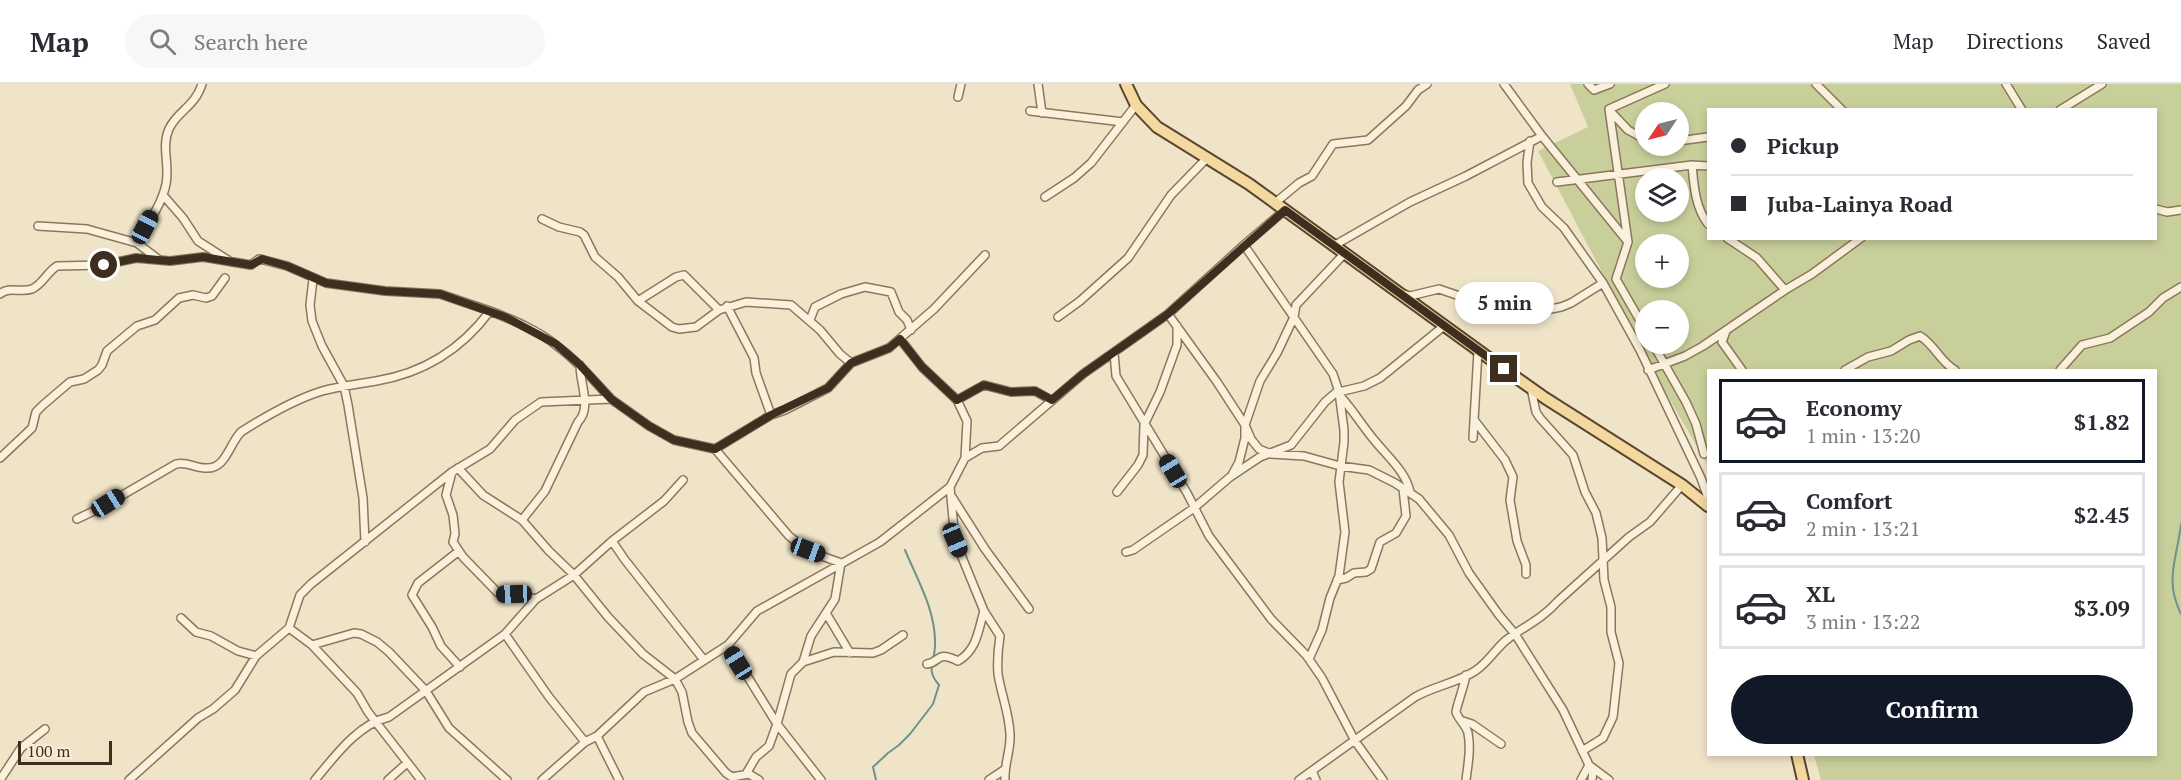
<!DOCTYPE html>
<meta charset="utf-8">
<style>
:root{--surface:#fff;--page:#f7f7f7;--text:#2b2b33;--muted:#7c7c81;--line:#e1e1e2;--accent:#111827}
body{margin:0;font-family:"PT Serif",serif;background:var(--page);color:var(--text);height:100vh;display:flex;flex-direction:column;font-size:22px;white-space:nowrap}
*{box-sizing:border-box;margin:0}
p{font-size:20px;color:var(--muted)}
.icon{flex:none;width:33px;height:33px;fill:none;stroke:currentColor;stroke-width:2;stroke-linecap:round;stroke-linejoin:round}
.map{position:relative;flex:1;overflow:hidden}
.side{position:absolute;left:1707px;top:285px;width:450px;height:387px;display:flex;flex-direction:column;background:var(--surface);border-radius:0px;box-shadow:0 3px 9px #0003}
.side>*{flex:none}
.top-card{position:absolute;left:1707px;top:24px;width:450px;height:132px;border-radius:0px;box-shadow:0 3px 9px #0003;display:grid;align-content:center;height:132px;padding:0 24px;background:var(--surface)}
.needle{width:39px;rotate:235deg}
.tools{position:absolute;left:1635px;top:18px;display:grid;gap:12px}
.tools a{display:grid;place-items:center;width:54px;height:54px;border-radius:50%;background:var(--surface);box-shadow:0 3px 9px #0003;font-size:30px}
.scale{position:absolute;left:18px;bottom:15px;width:94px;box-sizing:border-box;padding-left:6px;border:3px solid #3d2e20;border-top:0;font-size:16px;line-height:21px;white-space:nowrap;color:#3d2e20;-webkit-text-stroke:4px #f7eed8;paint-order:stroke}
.end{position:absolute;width:27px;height:27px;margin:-14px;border:8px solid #3d2e20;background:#fff;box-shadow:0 0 0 3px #fff}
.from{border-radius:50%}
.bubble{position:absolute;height:42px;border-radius:21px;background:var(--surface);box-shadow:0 3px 9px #0003;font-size:20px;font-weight:700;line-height:42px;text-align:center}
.car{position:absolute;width:18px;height:36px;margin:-18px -9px;border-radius:8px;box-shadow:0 0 4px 2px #0007;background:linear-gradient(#222 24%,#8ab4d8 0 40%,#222 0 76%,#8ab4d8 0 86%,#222 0)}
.top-card b{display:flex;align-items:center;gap:21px;height:57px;font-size:22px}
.top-card b+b{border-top:2px solid var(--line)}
.top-card i{width:15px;height:15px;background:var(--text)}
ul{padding:10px 0 0;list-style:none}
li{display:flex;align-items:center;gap:18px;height:84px;margin:0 12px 9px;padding:0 12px;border:3px solid var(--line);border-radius:0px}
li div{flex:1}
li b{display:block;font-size:22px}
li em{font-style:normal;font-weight:700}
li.on{border-color:var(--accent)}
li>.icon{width:54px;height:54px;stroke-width:1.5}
.primary-button{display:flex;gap:12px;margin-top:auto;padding:12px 24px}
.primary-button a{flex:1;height:69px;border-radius:36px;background:var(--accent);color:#fff;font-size:24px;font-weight:700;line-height:69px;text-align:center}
header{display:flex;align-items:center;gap:36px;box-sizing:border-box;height:84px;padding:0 30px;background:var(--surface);border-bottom:2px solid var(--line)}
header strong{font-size:28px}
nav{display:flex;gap:33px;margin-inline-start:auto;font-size:21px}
.search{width:420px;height:54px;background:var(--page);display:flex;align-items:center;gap:15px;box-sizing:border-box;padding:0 21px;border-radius:33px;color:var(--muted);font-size:22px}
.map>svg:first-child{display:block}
.green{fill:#c9cf9b;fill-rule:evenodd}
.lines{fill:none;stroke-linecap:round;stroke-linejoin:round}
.stream{stroke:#6f938a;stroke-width:2}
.minor-casing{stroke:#8d765c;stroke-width:10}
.primary-casing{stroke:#5b4430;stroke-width:14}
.minor{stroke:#faf1dc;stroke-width:7}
.primary{stroke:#f3d9a0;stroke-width:10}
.route{stroke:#3d2e20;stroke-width:8}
</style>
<header>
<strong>Map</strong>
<div class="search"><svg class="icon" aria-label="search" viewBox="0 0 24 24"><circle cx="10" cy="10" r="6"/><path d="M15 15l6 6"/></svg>Search here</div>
<nav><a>Map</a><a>Directions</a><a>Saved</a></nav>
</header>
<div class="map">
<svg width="2181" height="696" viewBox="0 0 2181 696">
<rect width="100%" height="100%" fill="#f0e4c8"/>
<path class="green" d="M1570 0H2181V696H1821L1814 671 2156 670V286H1708V382L1666 309 1538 67 1588 43ZM1708 26H2156V154H1708ZM1646 28H1678V62H1646ZM1646 94H1678V128H1646ZM1646 160H1678V194H1646ZM1646 226H1678V260H1646Z"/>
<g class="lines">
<path class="stream" d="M2181 440C2177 475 2164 496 2181 530
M876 696 873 683 888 669 899 661 910 650 933 620 939 601C925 585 935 579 935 561 936 527 918 497 905 466"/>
<g class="minor-casing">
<path id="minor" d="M1038 0 1042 29
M1504 0 1542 52
M1588 0 1594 6 1610 0
M1816 0 1842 26
M2006 0 2022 26
M958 13 961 0
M2060 26 2102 0
M1030 27 1123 38
M1611 28 1628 46 1646 56
M1530 57 1527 78 1528 99 1542 123 1564 144 1603 199 1640 266 1701 394 1708 414
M1678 57 1708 53
M1692 81C1694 102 1695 123 1708 140
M1557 98 1692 81 1708 82
M163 111 183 134 198 157 231 178
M1045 113 1074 94 1091 79 1136 21
M1275 119 1299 99 1312 92 1333 60 1368 56 1406 22 1418 6 1427 0
M2156 125 2167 128 2181 126
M1285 126 1244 161 1333 290 1339 308 1344 346V358L1339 398 1345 448 1339 492 1330 514 1322 546 1309 575
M542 135 559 143 580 148 584 151 595 173 618 193 638 217 672 243 679 245 696 243 719 226 746 218 791 221 820 246 840 270 851 279
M38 142 87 145 137 159 158 175
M1727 154 1757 174 1785 206
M1628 158 1616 195 1646 247
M137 159C146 141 162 121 166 100 170 82 161 62 169 45 177 27 195 23 202 0
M1335 161 1410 118 1466 92 1542 52 1628 158 1609 25 1665 0
M313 195 310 221 312 237 322 262 344 302 348 321 363 414 365 458
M0 210C9 202 21 209 32 205 43 200 47 188 57 182L103 181 136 174 170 177 203 173 251 181 259 175 264 176 287 182 326 199 385 207 440 210 490 227
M1404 210 1410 212 1439 205 1480 219 1541 227 1561 223 1571 219 1603 199
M638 217 676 193 684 191 719 226
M727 222 754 274 756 289 771 331
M1168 230 1217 298 1245 341 1251 355 1259 365 1271 370 1304 372 1340 382 1369 386 1395 399 1419 415 1449 451 1469 489 1499 531 1515 550 1563 626 1589 681 1609 696
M1058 233 1080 217 1128 174 1171 111 1206 75
M810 236 815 223 841 210 865 203 891 208 899 228 907 236 911 246
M1726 247 1722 258 1742 286
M1653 260 1686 318 1696 340 1704 370
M1114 269 1116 292 1187 409 1209 452 1271 535 1306 571 1322 594 1355 657 1383 696
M1648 286 1685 272 1703 262 1785 206 1812 190 1861 154
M1845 286 1868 273 1891 267 1909 256 1920 252C1935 261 1940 278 1955 286
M2060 286 2082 261 2110 254 2149 228 2163 214 2181 203
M1531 304 1536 328 1540 334 1573 371 1585 408 1596 429 1602 454 1604 496 1611 523V548L1619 579 1613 633 1603 654 1582 667
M1339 308 1364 302 1380 294 1444 242
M1340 312C1353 326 1363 343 1375 357 1388 373 1406 388 1410 408
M957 316 984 301 1011 308 1035 307 1051 316
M1475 337 1505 376 1513 393 1510 416 1517 457 1526 481V490
M1473 354 1478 267
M715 365 789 452 808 467 841 479 835 515 811 552 803 578
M0 374 32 344 36 328 43 321 70 298 84 295 98 286 102 281 107 267 137 242 155 236 179 214 193 211 206 214 212 212 225 194
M965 374 982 364 999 362 1083 290 1168 230 1244 161
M458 384 483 411 522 436 549 467 574 491 608 533 643 570 675 595 682 608 688 638 692 649 726 689 732 693 749 690 759 696
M452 388 446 411 453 431 455 450 453 458 463 473 498 509 514 510 536 515
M1232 391 1239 378 1245 354V341L1260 297 1277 269 1294 233 1296 221 1345 169
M950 403 955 456 984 527 1000 552C998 565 997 577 998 590 1001 610 1009 628 1010 650 1011 666 1004 680 1005 696
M1117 408 1138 381 1143 371 1144 341 1160 308 1177 261V242
M952 413 985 465 1029 525
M77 435 100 424 176 380C187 377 194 384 205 384 226 386 229 360 241 348 266 332 293 316 322 307 340 302 359 300 376 297 424 289 461 266 490 227 513 236 538 246 557 262 578 277 594 297 611 315
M522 436 545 407 578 338C592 324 580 300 580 281
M612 457 625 476 704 576
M459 467 418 499 412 511 432 543 441 562 460 583
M1126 468 1133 466 1194 424 1230 393 1260 373 1291 361 1325 318 1339 306
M1337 496 1346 494 1354 489 1366 488 1371 485 1380 458 1396 449 1406 432 1403 405
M826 529 850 569
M181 534 196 548 211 552 238 567 256 572
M289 544 312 561 357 609 368 628 421 696
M505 550 549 613 585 658
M312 561 354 549 361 550 377 558 389 568 426 607 449 644 507 696
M728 561 777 640 769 662 756 673 746 690
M927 580C941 578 936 566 958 577 977 566 978 547 984 527
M1463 637 1472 640 1501 660
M597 652 619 696
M1312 687 1316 696
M0 696 21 664 45 645
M129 696 198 634 213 625 235 606 256 572 289 544 300 511 311 500 452 388 490 365 515 336 541 318 611 315 649 342 674 356 715 365 771 331 785 326 828 304 851 279 889 264 934 225 985 171
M315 696C335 672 358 640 389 633L505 550 536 515 574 491 612 457 664 417 683 396
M388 696 407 679
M542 696 585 658 597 652 644 608 675 595 728 561 757 527 880 458 950 403 965 374 967 337 957 316 922 283 900 255
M821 696 777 640 791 590 803 578 834 568 873 569 881 566 903 551
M989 696 1004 686
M1299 696 1415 613C1434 602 1457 599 1475 587 1489 578 1497 562 1509 554 1527 541 1543 534 1558 517L1629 453 1650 438 1682 401
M1466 696C1468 680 1471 665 1468 649 1466 641 1458 635 1456 628 1456 624 1465 599 1466 591
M1581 696 1589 681
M1592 696 1593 685"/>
</g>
<g class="primary-casing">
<path id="primary" d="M1126 0 1136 21 1157 43 1249 100 1504 285 1545 314 1682 401 1708 422
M1797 670 1803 696"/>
</g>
<use href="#minor" class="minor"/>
<use href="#primary" class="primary"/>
</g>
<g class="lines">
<path class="route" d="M104 181 136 174 170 177 203 173 251 181 262 175 287 182 326 199 385 207 440 210 505 233 556 260 580 281 611 315 649 342 674 356 715 365 771 331 828 304 851 279 889 264 900 255 922 283 957 316 984 301 1011 308 1035 307 1052 316 1083 290 1168 230 1285 126 1504 285"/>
</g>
</svg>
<div class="tools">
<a><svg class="needle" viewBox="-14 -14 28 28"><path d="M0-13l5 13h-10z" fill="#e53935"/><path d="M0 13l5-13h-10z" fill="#7c7c81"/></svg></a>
<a><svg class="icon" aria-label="layers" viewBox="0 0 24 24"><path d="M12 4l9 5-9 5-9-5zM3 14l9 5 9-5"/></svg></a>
<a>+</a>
<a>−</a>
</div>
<div class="scale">100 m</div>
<i class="end from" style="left:104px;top:181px"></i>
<i class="end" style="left:1504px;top:285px"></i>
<div class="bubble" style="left:1455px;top:198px;width:99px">5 min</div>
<i class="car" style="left:145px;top:143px;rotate:28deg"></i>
<i class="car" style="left:1173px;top:387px;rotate:329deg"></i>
<i class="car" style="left:108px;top:419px;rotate:58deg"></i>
<i class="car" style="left:955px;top:456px;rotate:157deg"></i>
<i class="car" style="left:808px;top:466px;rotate:110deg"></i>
<i class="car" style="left:514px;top:510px;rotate:268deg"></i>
<i class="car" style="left:738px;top:579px;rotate:328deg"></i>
<div class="top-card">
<b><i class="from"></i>Pickup</b>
<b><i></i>Juba-Lainya Road</b>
</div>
<section class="side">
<ul>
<li class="on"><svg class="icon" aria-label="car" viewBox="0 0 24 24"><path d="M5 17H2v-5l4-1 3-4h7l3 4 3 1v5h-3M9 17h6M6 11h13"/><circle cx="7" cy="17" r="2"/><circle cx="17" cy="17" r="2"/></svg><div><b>Economy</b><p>1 min · 13:20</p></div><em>$1.82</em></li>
<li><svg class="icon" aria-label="car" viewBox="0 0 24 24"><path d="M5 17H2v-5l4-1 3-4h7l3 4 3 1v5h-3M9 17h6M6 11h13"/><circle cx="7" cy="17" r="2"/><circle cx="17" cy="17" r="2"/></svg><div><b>Comfort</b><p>2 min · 13:21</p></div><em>$2.45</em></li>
<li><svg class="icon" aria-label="car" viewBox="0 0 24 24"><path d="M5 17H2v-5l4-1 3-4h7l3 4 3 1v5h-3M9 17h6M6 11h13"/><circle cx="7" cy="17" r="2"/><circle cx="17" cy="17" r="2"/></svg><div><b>XL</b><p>3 min · 13:22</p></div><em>$3.09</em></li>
</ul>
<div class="primary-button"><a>Confirm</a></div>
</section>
</div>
